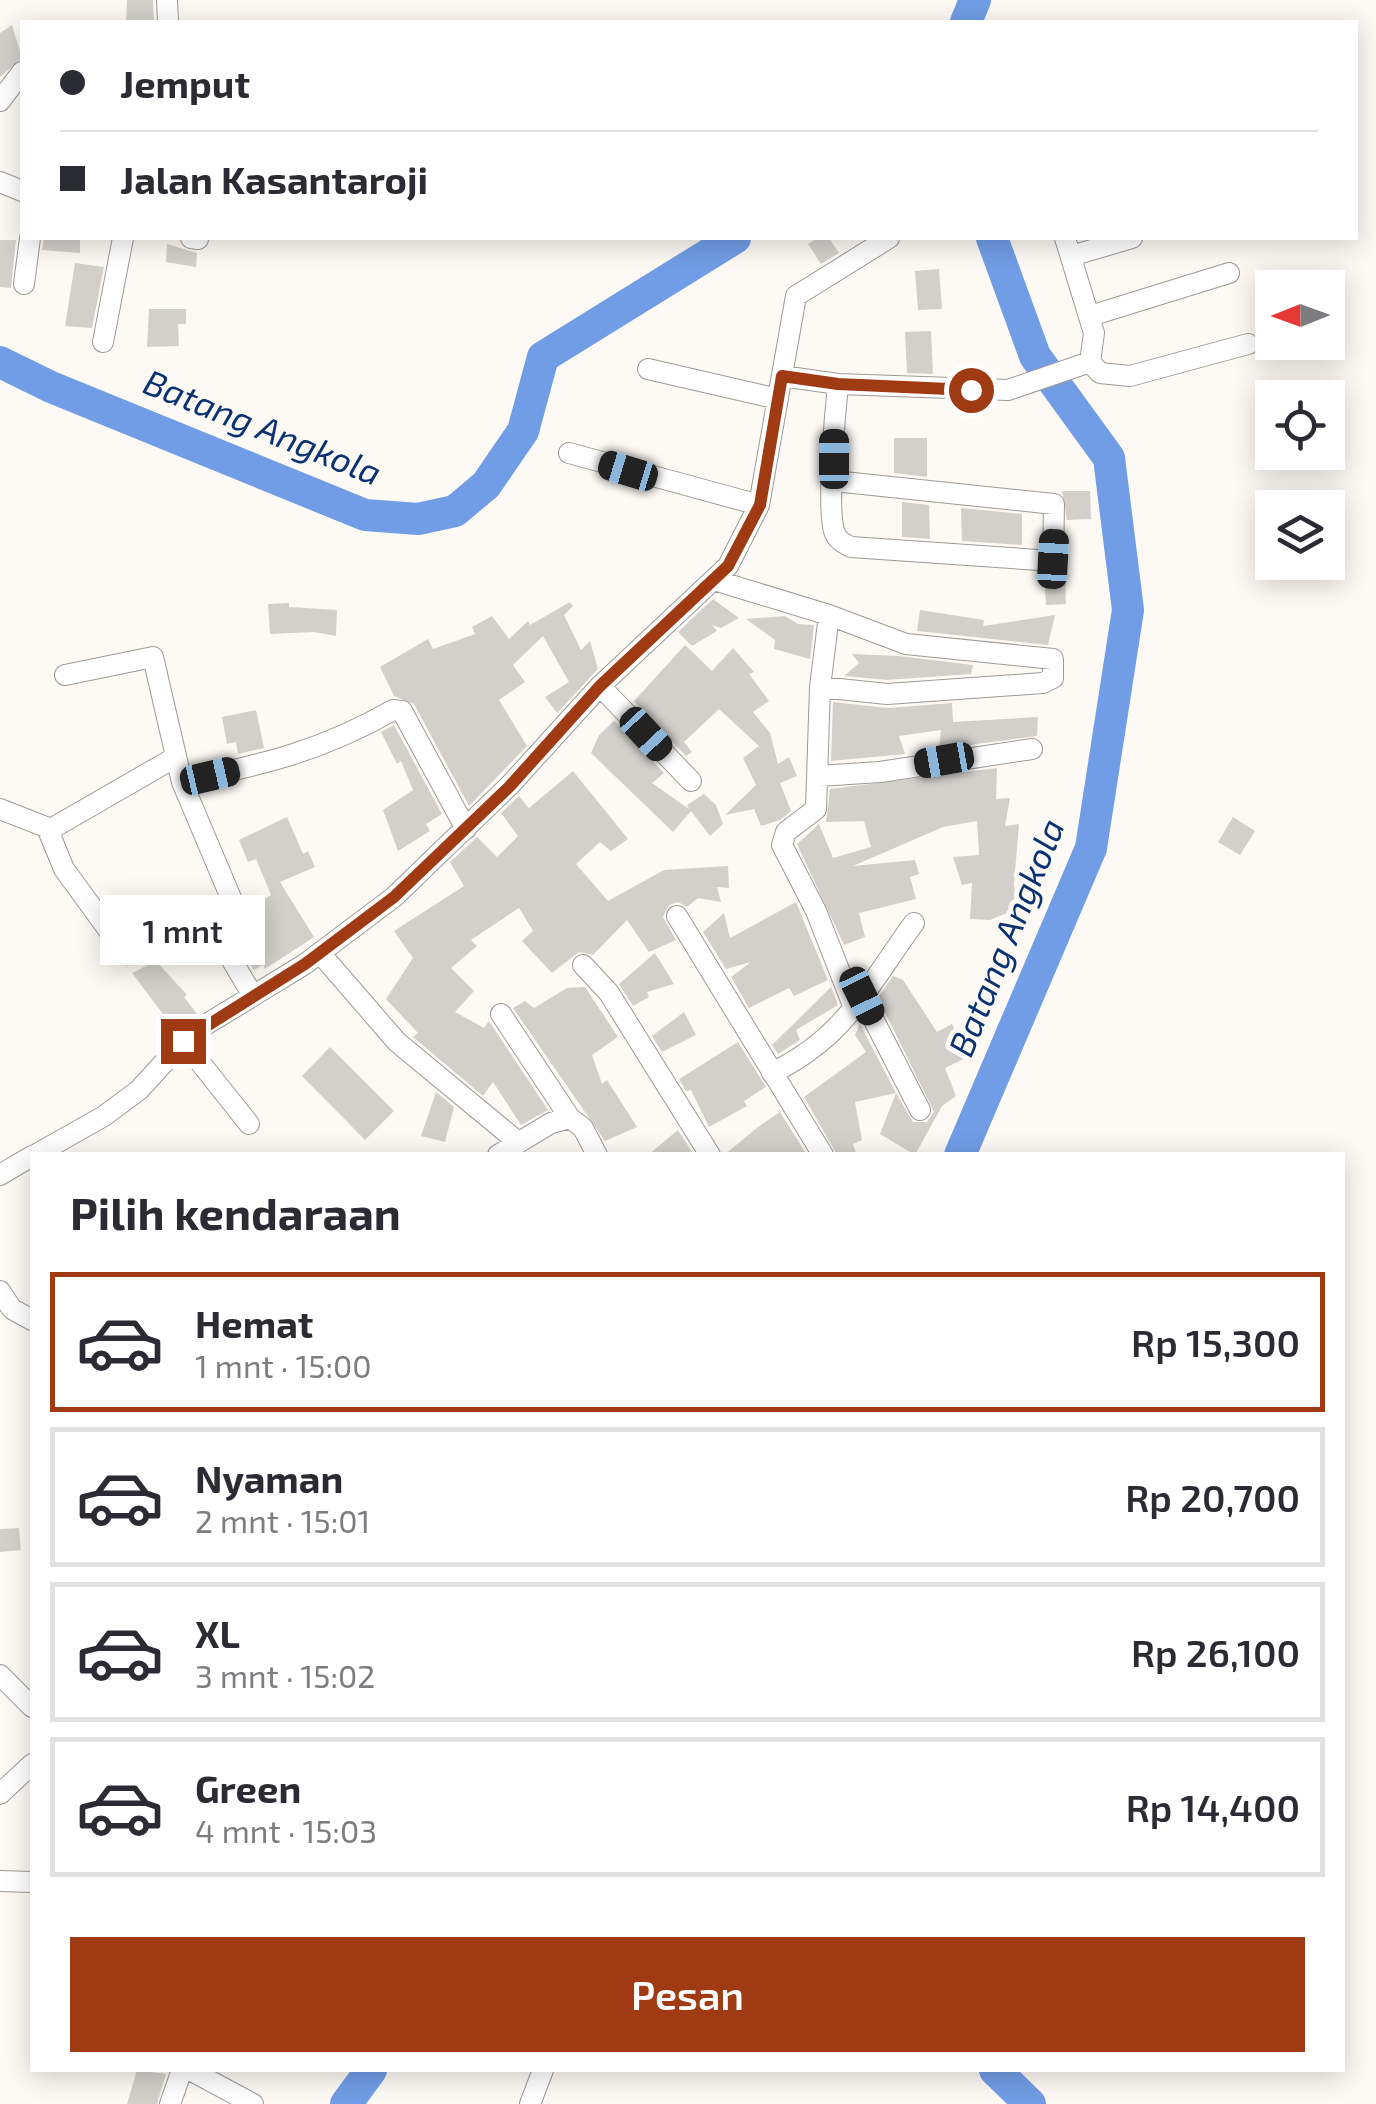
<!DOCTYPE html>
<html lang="id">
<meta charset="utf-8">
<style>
:root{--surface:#fff;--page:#f2f2f3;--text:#2b2b33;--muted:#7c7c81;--line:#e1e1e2;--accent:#a03a13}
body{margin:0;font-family:"Exo 2",sans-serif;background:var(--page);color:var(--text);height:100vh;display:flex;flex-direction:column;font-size:38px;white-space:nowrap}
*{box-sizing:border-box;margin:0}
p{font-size:32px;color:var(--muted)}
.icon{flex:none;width:55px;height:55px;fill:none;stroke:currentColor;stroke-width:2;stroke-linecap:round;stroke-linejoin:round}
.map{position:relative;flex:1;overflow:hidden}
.sheet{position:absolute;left:30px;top:1152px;width:1315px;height:920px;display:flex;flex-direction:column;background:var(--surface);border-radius:0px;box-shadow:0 5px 25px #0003}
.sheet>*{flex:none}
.hud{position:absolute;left:20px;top:20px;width:1338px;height:220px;border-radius:0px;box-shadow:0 5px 25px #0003;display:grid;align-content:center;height:220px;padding:0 40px;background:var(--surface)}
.needle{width:65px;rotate:269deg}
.tools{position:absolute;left:1255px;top:270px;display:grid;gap:20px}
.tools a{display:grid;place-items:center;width:90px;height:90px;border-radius:0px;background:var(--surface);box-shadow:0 5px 25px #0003;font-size:50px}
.end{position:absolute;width:45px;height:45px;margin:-22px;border:12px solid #a03a13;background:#fff;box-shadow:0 0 0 5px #fff}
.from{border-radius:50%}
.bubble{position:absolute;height:70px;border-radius:0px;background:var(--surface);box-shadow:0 5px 25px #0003;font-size:32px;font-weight:600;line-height:70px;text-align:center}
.car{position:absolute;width:30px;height:60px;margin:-30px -15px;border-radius:12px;box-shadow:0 0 8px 2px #0007;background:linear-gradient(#222 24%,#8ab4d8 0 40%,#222 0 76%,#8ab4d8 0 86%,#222 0)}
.hud b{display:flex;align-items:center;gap:35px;height:95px;font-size:38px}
.hud b+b{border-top:2px solid var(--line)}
.hud i{width:25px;height:25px;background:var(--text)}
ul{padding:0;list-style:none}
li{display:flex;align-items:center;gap:30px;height:140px;margin:0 20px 15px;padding:0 20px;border:5px solid var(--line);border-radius:0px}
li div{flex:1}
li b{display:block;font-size:38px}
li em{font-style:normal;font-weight:600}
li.active{border-color:var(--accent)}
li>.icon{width:90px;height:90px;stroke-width:1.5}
h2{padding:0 40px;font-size:45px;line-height:120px}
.button{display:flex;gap:20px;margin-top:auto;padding:20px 40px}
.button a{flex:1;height:115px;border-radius:0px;background:var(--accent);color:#fff;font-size:40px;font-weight:600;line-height:115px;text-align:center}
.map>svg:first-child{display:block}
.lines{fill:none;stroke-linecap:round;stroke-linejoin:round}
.river{stroke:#719de6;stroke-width:32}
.building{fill:#d3d0cc}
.minor-casing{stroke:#9d9a96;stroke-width:22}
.minor{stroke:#fff;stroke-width:20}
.route{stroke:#a03a13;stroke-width:12}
.labels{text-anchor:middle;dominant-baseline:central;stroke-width:10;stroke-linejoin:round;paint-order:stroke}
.water-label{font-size:35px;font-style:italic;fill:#0a3272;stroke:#fdfaf5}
</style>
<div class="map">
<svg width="1376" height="2104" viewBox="0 0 1376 2104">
<rect width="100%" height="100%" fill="#fdfaf5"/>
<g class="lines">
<path class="river" d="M966 22 975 0
M0 362 51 387 365 515 418 519 455 511 486 485 523 431 543 357 735 238
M960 1155 1091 848 1128 610 1109 458 1035 356 992 238
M995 2070 1030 2104
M346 2104 371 2070"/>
</g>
<path class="building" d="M127 0H153L154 22H126Z
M12 25 22 58 0 77V33Z
M44 238H80V253L42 250Z
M818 238H829L839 253 821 264 808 244Z
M0 240H16L11 288 0 287Z
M167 244 197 253 196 267 166 262Z
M75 263 104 267 92 328 65 326Z
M939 269 942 309 918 310 915 271Z
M149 309H186V324H178L179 346 147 347Z
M931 331 933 374 907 373 905 332Z
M894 438H927V477L894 473Z
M1062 491H1090L1091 519 1067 520Z
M902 502 929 505 930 539 902 537Z
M961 508 1022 514V545L962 541Z
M1065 571 1066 604 1046 605 1044 574Z
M713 599 739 618 721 628 712 625 717 631 692 646 678 632Z
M570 602 573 606 564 615 581 650 590 641 598 669 557 713 545 697 569 682 543 636 513 665 525 682 499 700 527 746 469 806 414 704 394 696 380 667 428 639 433 649 475 634 472 627 492 616 509 639 528 621 530 625Z
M289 603V607L337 610 336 636 314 632 270 634 268 604Z
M920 610 984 620 983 626 1055 615 1048 645 917 631Z
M785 616 798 624 814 625 810 659 774 649 775 640 746 619Z
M685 645 712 671 733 648 754 672 749 674 769 701 753 712 770 733 778 764 789 757 797 776 780 783 791 811 780 820 761 826 754 809 725 815 756 785 743 758 759 746 719 709 684 742 692 752 686 756 634 701Z
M852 654 899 656 973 665 971 674 887 680 844 676 859 663Z
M833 702 888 708 952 703 953 722 1038 717 1037 736 939 749 941 730 899 736 905 754 831 761Z
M256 710 264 748 238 754 236 742 227 744 222 717Z
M614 721 664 773 652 783 689 809 687 805 704 794 716 805 723 824 710 836 691 811 673 832 591 753 599 735Z
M394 725 442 814 426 824 430 831 398 851 383 810 413 790 401 761 397 764 381 732Z
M997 768 996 799 1010 798 1005 826 1019 824 1014 884 1017 909 990 920 970 919 972 883 962 885 953 857 979 855 977 821 943 827 853 866 915 860 919 874 910 877 916 899 859 913 865 937 844 945 797 844 819 824 833 858 871 847 864 821 826 822 830 789Z
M573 771 628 839 611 851 600 842 576 864 608 901 664 870 728 866 729 888 717 887 721 902 698 898 687 907 678 902 669 905 663 917 676 940 649 952 627 920 593 955 579 952 552 973 522 941 533 931 519 908 471 940 477 946 451 968 474 991 455 1012 484 1028 489 1021 548 1110 521 1125 493 1082 483 1096 413 1037 418 1033 386 999 413 958 394 931 464 886 450 862 477 837 497 857 518 836 501 813 519 796 529 808Z
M287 817 303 854 308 851 315 867 280 882 314 937 265 969 263 965 254 970 234 937 251 921 245 911 271 895 256 859 248 862 239 840Z
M1233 817 1255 831 1240 855 1218 842Z
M796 902 828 980 794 996 789 988 749 1008 731 977 751 962 726 969 703 932 724 913 730 938Z
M655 953 674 984 647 992 649 997 633 1006 619 984Z
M156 961 187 995 184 997 197 1014 175 1030 132 973Z
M893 976 903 980 937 1032 952 1024 966 1058 945 1068 956 1096 942 1106 915 1155 880 1134 896 1093 913 1122H927L934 1112 878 998Z
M585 987 618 1037 592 1055 602 1084 607 1080 637 1127 605 1141 513 1008 525 1001 534 1008 567 988Z
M831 987 838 1005 796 1030 800 1040 778 1054 772 1045Z
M684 1012 696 1035 662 1052 652 1036Z
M860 1024 896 1093 855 1102 862 1140 853 1144 857 1155H837L804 1097 866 1052 855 1035Z
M738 1042 766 1087 744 1101 747 1106 709 1127 691 1090 686 1091 679 1079Z
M330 1047 394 1111 365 1140 302 1076Z
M436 1092 454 1107 445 1142 421 1136Z
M780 1112 807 1155H724L758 1127Z
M678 1130 694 1155H648Z
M19 1528 21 1550 0 1552V1529Z
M137 2070 166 2074 157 2104H127Z"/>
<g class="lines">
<g class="minor-casing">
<path id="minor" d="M167 0 168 22
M0 101 22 72
M0 182 22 191
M191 238 198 239
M1065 238 1094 333 1090 362
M1071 256 1132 238
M24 284 30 238
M1090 316 1229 273
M103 342 123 238
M648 369 778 399
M782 376 838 384 1008 390 1090 362 1100 373 1130 376 1248 344
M569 453 759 505
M834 481 1054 504 1053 561 851 547C843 543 837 540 834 531 827 507 835 413 838 384
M714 580 829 615 820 687 816 809 786 832 782 845 816 911 854 1008
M65 675 153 657 182 782C263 764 320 752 393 710L402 711 466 829
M600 686 691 781
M820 687 887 694 1043 683 1053 678V659L906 644 829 615
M819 776 880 772 1032 749
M182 782 231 898V909L214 922V930L253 996
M0 809 51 829 174 758
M48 830 64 869 126 954C139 957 195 928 214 922
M677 916 823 1155
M320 953 397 1042 518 1142
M583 965 609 993 710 1155
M862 997 920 1110
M501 1014 570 1118
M183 1041 249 1124
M772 1073C846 1037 867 987 914 923
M35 1155 104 1116 139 1090 189 1035 305 964 394 897 510 785 600 686 728 566 759 505 796 296 889 238
M498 1155 551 1123 570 1118 583 1128 597 1155
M0 1175 32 1156
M0 1291 12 1309 32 1320
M0 1675 32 1707
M0 1794 32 1764
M0 1881 32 1882
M190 2070 253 2104
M170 2104 182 2070
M530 2104 543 2070"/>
</g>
<use href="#minor" class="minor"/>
</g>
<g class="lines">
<path class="route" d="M183 1041 305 964 394 897 510 786 600 686 728 566 760 505 782 376 838 384 971 390"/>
</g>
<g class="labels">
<g class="water-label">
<text transform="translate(263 426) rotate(22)">Batang Angkola</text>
<text transform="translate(1005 937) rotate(-68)">Batang Angkola</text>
</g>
</g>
</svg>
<div class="tools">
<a><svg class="needle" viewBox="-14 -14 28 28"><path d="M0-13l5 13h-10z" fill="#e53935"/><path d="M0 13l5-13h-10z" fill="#7c7c81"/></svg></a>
<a><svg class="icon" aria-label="locate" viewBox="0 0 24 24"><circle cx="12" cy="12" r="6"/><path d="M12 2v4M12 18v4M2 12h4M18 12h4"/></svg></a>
<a><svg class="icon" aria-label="layers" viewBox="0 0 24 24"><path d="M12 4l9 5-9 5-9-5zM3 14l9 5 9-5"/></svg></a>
</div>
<i class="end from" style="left:971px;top:390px"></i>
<i class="end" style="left:183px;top:1041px"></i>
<div class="bubble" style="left:100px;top:895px;width:165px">1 mnt</div>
<i class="car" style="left:834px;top:459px;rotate:0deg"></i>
<i class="car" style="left:628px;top:471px;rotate:287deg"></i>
<i class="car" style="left:1053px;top:559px;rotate:3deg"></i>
<i class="car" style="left:646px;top:734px;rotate:137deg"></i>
<i class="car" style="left:944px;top:760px;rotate:260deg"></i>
<i class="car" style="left:210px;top:776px;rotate:77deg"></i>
<i class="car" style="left:862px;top:996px;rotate:154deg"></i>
<div class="hud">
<b><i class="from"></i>Jemput</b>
<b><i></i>Jalan Kasantaroji</b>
</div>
<section class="sheet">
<h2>Pilih kendaraan</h2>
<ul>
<li class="active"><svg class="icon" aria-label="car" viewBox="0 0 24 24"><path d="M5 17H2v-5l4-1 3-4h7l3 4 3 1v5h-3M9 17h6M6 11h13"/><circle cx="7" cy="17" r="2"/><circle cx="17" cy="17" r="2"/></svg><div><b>Hemat</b><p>1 mnt · 15:00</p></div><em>Rp 15,300</em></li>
<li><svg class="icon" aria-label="car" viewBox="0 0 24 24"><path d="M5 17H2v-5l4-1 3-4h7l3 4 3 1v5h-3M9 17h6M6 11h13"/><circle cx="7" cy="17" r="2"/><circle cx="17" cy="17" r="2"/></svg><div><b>Nyaman</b><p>2 mnt · 15:01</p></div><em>Rp 20,700</em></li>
<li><svg class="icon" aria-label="car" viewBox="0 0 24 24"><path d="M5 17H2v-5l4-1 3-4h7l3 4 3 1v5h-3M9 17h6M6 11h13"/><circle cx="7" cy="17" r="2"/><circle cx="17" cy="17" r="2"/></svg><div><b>XL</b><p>3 mnt · 15:02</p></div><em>Rp 26,100</em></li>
<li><svg class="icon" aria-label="car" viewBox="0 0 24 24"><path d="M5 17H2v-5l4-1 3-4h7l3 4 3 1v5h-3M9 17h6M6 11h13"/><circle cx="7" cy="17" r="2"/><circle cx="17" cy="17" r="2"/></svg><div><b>Green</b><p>4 mnt · 15:03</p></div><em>Rp 14,400</em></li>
</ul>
<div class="button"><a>Pesan</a></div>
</section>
</div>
